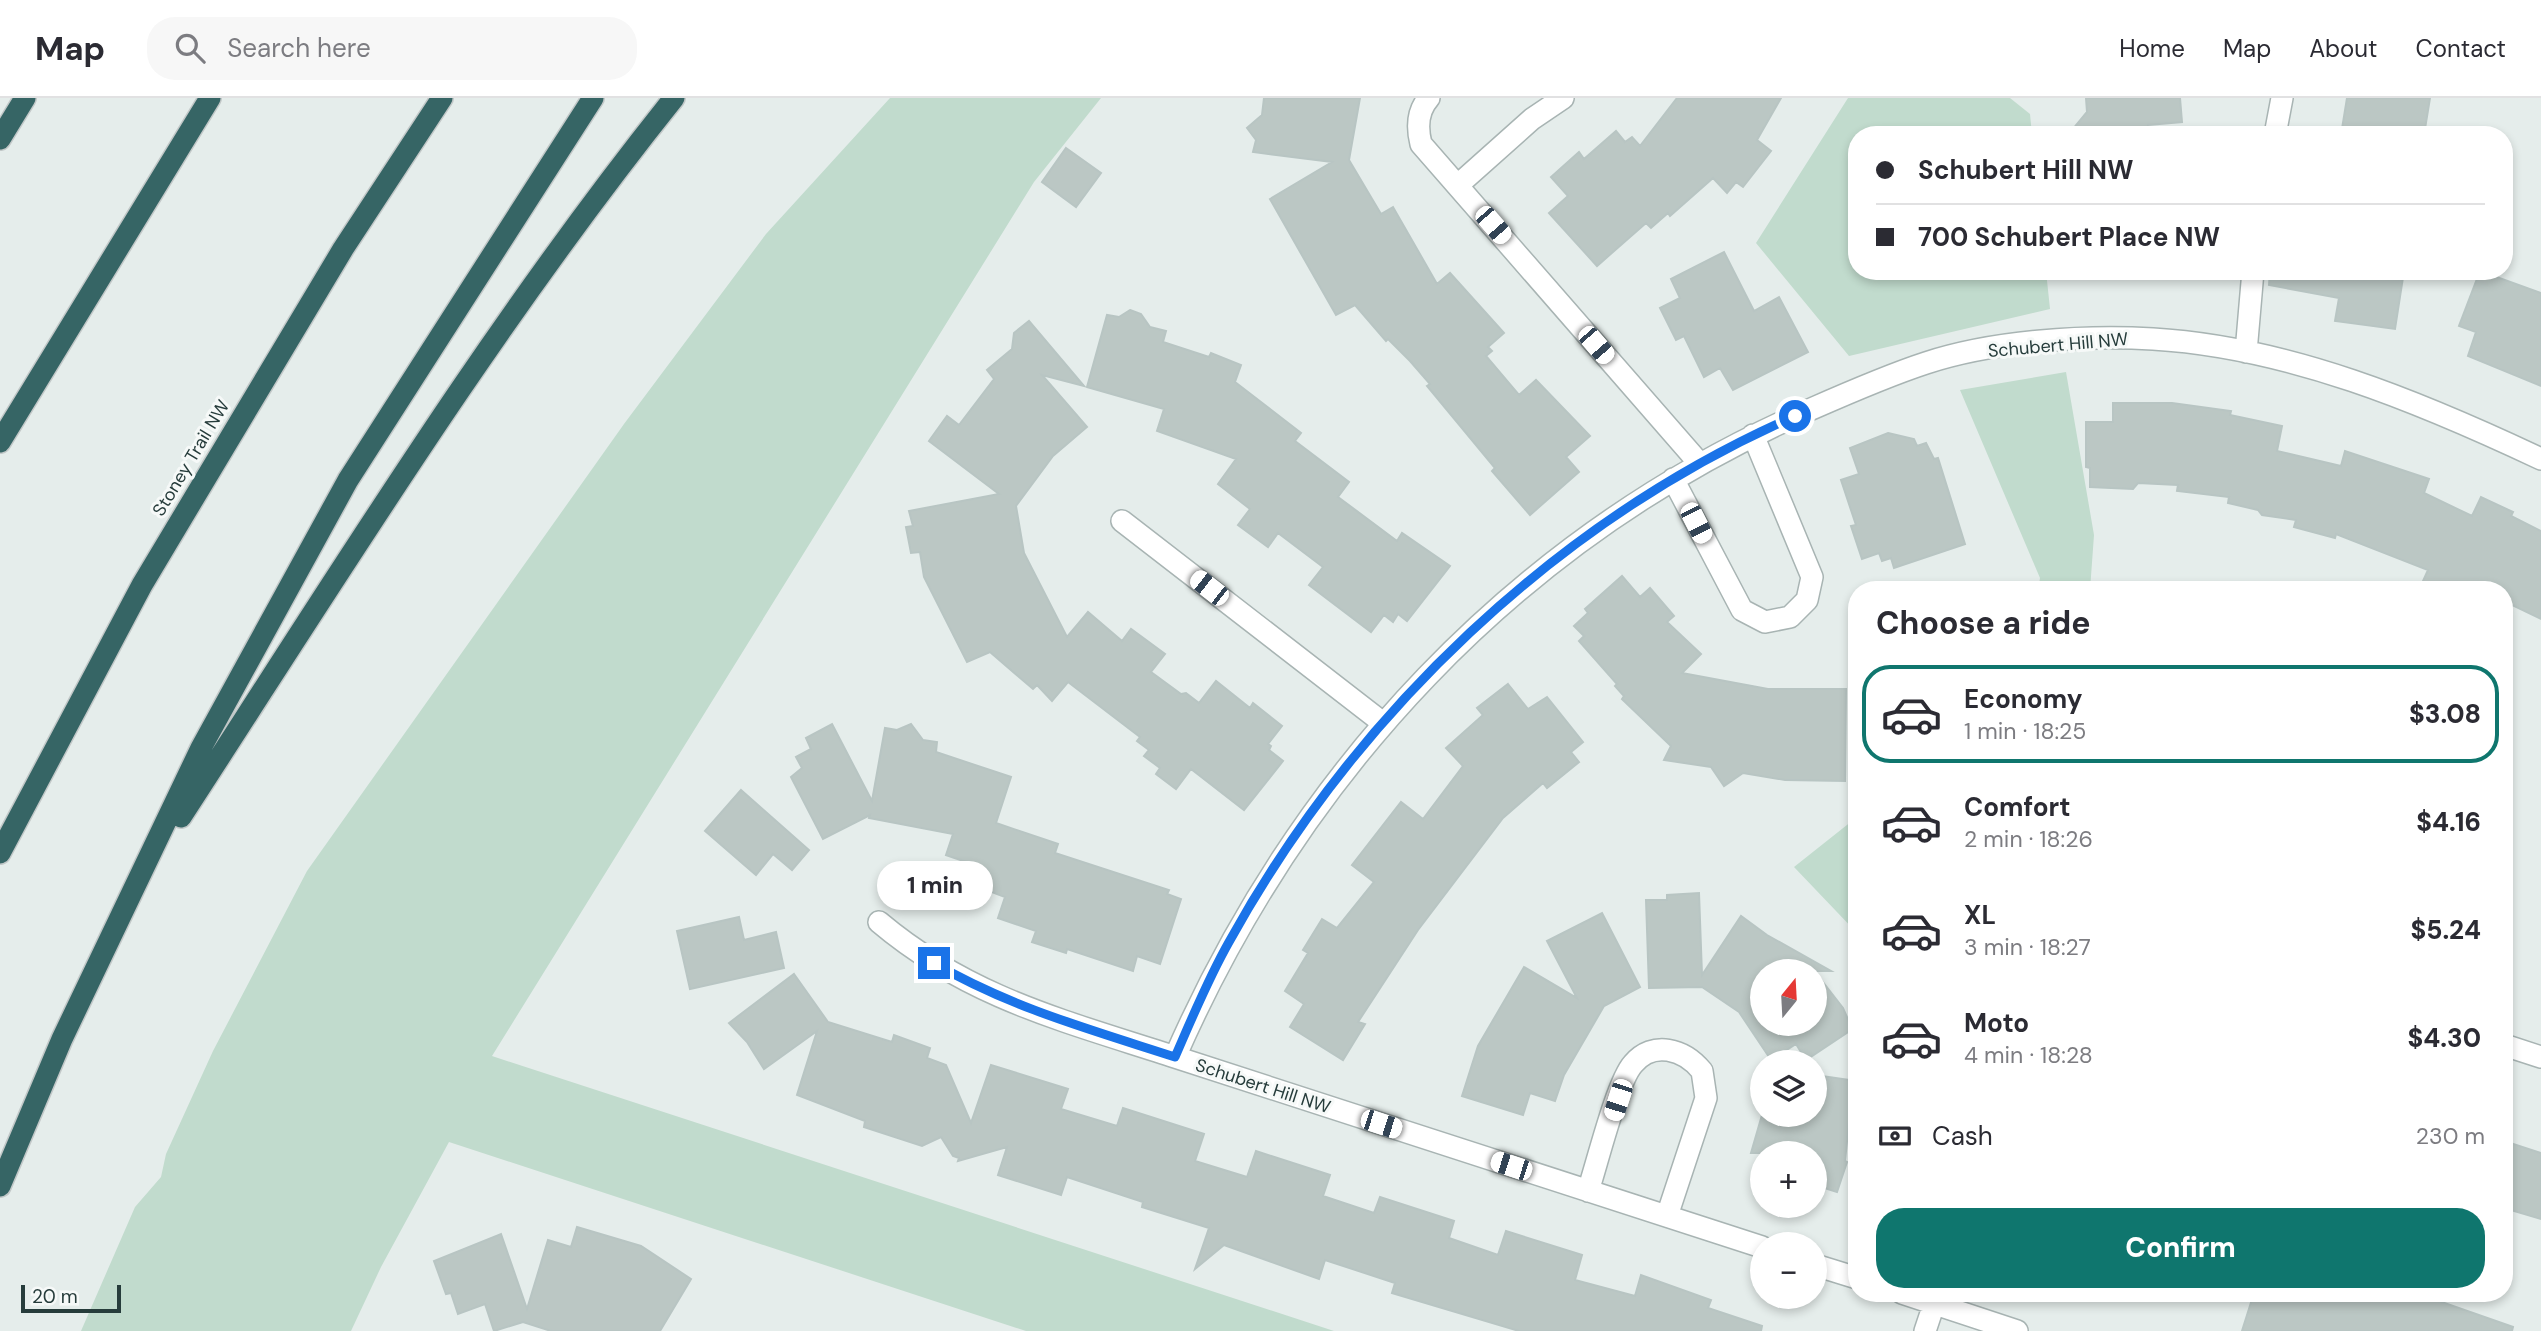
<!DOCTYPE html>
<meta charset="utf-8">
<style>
:root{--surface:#fff;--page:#f7f7f7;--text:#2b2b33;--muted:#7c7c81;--line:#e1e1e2;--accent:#0f766e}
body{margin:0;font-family:"DM Sans",sans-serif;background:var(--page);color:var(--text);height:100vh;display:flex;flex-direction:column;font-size:26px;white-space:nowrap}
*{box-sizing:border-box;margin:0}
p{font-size:23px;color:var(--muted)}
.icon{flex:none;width:38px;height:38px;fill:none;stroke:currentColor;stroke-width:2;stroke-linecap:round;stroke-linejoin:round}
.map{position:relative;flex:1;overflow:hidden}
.panel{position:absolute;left:1848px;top:483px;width:665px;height:721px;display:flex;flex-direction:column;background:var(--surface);border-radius:28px;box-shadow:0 4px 10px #0003}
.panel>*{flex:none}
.hud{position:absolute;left:1848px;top:28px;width:665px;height:154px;border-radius:28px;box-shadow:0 4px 10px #0003;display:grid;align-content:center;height:154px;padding:0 28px;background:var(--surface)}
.needle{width:46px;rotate:18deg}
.buttons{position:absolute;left:1750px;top:861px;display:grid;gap:14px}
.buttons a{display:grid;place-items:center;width:77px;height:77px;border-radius:50%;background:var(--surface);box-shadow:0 4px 10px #0003;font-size:35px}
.scale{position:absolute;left:21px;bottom:18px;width:100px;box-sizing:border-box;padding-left:7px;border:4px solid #263c3b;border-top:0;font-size:19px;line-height:24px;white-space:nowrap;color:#263c3b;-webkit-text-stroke:5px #f6f9f8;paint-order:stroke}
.end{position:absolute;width:32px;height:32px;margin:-16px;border:9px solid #1a73e8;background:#fff;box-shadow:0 0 0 4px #fff}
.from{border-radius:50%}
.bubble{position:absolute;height:49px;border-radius:24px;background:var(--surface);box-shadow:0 4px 10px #0003;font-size:23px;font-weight:800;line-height:49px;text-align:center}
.car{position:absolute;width:21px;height:42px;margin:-21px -10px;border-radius:9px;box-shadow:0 0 5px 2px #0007;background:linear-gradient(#fff 24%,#345 0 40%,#fff 0 76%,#345 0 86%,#fff 0)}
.hud b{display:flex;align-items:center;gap:24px;height:66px;font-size:26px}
.hud b+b{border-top:2px solid var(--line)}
.hud i{width:18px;height:18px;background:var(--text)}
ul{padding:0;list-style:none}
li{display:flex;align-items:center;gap:21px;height:98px;margin:0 14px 10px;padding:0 14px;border:4px solid transparent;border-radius:28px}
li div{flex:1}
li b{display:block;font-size:26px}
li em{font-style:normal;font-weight:800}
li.selected{border-color:var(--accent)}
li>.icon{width:63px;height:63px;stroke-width:1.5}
h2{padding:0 28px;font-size:32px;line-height:84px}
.pay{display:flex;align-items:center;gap:18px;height:77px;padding:0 28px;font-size:26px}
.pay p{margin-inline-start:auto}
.cta{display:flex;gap:14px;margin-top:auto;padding:14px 28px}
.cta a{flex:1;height:80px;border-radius:28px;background:var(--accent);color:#fff;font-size:28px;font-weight:800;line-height:80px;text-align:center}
header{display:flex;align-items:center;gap:42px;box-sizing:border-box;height:98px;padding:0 35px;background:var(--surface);border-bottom:2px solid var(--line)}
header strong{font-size:33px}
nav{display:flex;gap:38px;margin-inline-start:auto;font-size:24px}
.search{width:490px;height:63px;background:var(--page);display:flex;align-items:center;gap:18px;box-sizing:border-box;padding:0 24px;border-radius:28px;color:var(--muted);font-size:26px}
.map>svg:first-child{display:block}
.green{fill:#c1dbcd}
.building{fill:#bbc7c4;stroke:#b8c5c3;stroke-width:2}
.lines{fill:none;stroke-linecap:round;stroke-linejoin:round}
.street-casing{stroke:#a8b4b3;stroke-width:24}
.highway-casing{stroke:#c2c8c8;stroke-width:24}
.street{stroke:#fff;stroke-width:21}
.highway{stroke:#366565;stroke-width:21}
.route{stroke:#1a73e8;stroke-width:9}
.labels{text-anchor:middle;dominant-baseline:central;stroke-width:6;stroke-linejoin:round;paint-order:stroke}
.street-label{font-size:18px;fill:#263c3b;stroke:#f6f9f8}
</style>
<header>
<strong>Map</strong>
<div class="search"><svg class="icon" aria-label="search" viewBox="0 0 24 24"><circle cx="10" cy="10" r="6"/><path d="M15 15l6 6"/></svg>Search here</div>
<nav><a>Home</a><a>Map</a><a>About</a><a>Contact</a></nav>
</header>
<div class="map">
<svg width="2541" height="1233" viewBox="0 0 2541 1233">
<rect width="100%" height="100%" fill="#e5edeb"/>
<path class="green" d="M890 0H1101L1034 84 492 958 1334 1233H1026L449 1044 381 1169 351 1233H81L135 1109 161 1079 166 1056 213 953 307 773 624 326 766 136Z
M1848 0H2010L2030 16 2032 37H1857V173H2046L2050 211 1849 258 1756 145Z
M2066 274 2094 437 2090 492H2038L2040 480 1960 292Z
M1857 719V835L1794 769Z"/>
<path class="building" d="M1264 0H1360L1349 62 1381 116 1393 109 1437 186 1450 175 1504 235 1488 249 1492 253 1486 258 1519 297 1536 282 1590 338 1566 359 1579 374 1530 417 1492 373 1495 370 1427 288 1430 286 1410 263 1388 241 1386 243 1355 207 1336 217 1270 101 1332 64 1253 54 1256 42 1247 30 1262 17Z
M1677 0H1781L1757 42 1771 53 1743 89 1736 84 1727 95 1713 80 1670 118 1668 115 1651 130 1646 125 1597 168 1549 115 1568 98 1551 79 1579 54 1584 61 1616 33 1625 44 1632 39 1640 48Z
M2086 0H2180L2182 24 2148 27 2149 37H2068L2087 14Z
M2347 0H2430L2424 37H2341Z
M1066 50 1101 75 1076 109 1042 84Z
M1724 154 1754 213 1779 199 1808 254 1733 292 1720 270 1704 279 1684 238 1676 242 1660 210 1680 200 1671 181Z
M2270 173H2404L2395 231 2335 223 2339 200 2269 187Z
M2480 173 2541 195V288L2468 258 2476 234 2459 228Z
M1130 212 1141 216 1150 229 1166 233 1163 244 1209 259 1211 255 1241 267 1235 284 1301 335 1295 343 1349 384 1338 399 1397 443 1402 435 1450 468 1407 523 1398 516 1393 524 1384 517 1371 534 1309 487 1323 469 1278 435 1268 449 1238 427 1250 411 1218 386 1236 361 1157 333 1164 311 1087 289 1107 217 1119 219Z
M1029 223 1084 288 1042 277 1087 329 1053 358 1016 408 1024 455 1067 539 1088 514 1122 543 1131 531 1165 556 1151 574 1181 596 1186 595 1199 605 1216 583 1250 610 1253 605 1282 628 1268 646 1271 648 1269 652 1283 663 1244 712 1191 671 1176 691 1156 676 1160 670 1144 658 1149 652 1137 643 1140 639 1068 584 1052 603 1037 587 1033 591 990 554 967 564 924 479 920 454 911 455 906 429 913 428 909 413 999 396 929 343 947 318 959 327 994 281 987 272 1012 251 1014 235Z
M2113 305H2172L2231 313 2230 317 2282 328 2277 353 2341 368 2345 353 2429 381 2424 395 2472 418 2481 399 2513 414 2511 418 2541 433V521L2504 503V492H2419L2428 472 2336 436 2335 440 2294 429 2296 422 2262 417 2258 412 2228 405 2229 399 2177 393 2178 387 2138 385 2133 391 2090 389V370L2086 369V324H2113Z
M1888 335 1914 341 1917 348 1926 345 1934 361 1938 360 1965 446 1894 470 1891 460 1882 463 1879 455 1862 461 1851 428 1856 427 1841 382 1859 376 1850 350Z
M1622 478 1640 499 1650 490 1674 518 1667 524 1701 556 1682 575 1768 591H1846L1845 683 1785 682 1743 675 1724 688 1711 669 1664 662 1671 648 1622 601 1624 598 1615 588 1617 586 1579 543 1584 538 1574 528 1588 515 1585 511Z
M1508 586 1528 611 1547 599 1583 644 1571 654 1579 664 1547 690 1543 685 1503 720 1418 832 1358 924 1365 926 1343 962 1290 929 1304 906 1285 893 1308 855 1303 852 1322 821 1337 830 1374 784 1352 767 1401 704 1423 721 1463 668 1446 650 1483 617 1477 610Z
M832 626 872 703 885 630 897 632 911 626 923 642 937 644 936 654 1011 679 996 725 1058 746 1055 755 1169 792 1167 796 1181 801 1160 866 1137 858 1133 873 1067 851 1066 855 1032 844 1036 833 998 820 1005 799 981 790 987 771 946 757 953 736 869 720 870 717 823 741 791 679 802 670 796 659 811 651 806 640Z
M741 692 809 752 792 772 773 756 756 777 705 733Z
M1699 795 1702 877 1741 818 1767 837 1831 873H1762V926H1815V874L1843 910 1850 926 1857 928 1806 962 1796 946 1771 962 1739 914 1702 889 1649 890 1646 802H1667V797Z
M1602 815 1640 889 1604 908 1564 977 1555 1003 1530 995 1523 1017 1462 998 1478 948 1524 869 1577 900 1547 843Z
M739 819 744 842 776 834 784 870 690 891 677 833Z
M794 876 828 924 892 944 894 937 930 950 927 960 946 967 971 1025 991 967 1068 991 1061 1011 1117 1028 1123 1010 1204 1036 1195 1063 1247 1079 1256 1053 1330 1077 1323 1098 1374 1115 1380 1099 1454 1123 1449 1140 1498 1157 1506 1133 1582 1157 1575 1182 1635 1198 1641 1177 1711 1202 1708 1210 1762 1228 1761 1233H1519L1392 1195 1395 1185 1325 1162 1319 1181 1224 1147 1195 1171 1209 1130 1142 1109 1143 1104 1067 1079 1061 1097 998 1077 1007 1049 958 1063 959 1060 953 1058 941 1039 922 1048 864 1029 865 1023 797 997 817 933 764 971 747 944 729 925Z
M1815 977 1857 983 1854 1015H1850L1845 1063 1847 1064 1837 1094 1815 1087V1055H1751L1762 1017H1815Z
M2504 1043 2541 1055V1121L2504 1110Z
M577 1129 641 1148 691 1181 660 1233H551L523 1224 494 1233 485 1206 458 1216 451 1195 446 1196 434 1163 501 1136 527 1211 548 1142 571 1149Z
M2254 1195H2416L2513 1229 2512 1233H2242Z"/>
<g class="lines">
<g class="street-casing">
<path id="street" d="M1429 0C1417 13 1417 30 1421 46L1700 366
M2275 37 2282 0
M1458 87 1532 21 1563 0
M2246 254 2253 173
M1673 381 1742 512 1765 524 1790 519 1807 502 1812 479 1753 337
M1122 423 1383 625
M879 824C969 900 1065 923 1175 959
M2504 947 2541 959
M1588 1093C1597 1066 1617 984 1633 966 1653 942 1684 951 1702 973L1706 1000 1667 1118
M1762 1149 1175 959C1300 674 1513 444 1800 316 1841 298 1883 279 1926 265 1993 243 2083 237 2153 241 2288 249 2420 304 2541 361
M1815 1167 1857 1180
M1902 1195 2017 1233
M1925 1233 1934 1206"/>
</g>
<g class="highway-casing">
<path id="highway" d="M0 41 25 0
M0 344 210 0
M181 719C339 476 492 227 674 0
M0 755 142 487 343 151 442 0
M0 1088 62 941 201 650 348 382 593 0"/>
</g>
<use href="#street" class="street"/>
<use href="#highway" class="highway"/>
</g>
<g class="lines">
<path class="route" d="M934 865C1009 909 1092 932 1175 959 1192 920 1208 881 1229 844 1355 616 1556 423 1795 318"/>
</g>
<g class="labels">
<g class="street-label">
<text transform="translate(2058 247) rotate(-5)">Schubert Hill NW</text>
<text transform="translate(191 360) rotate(-59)">Stoney Trail NW</text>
<text transform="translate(1263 988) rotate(18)">Schubert Hill NW</text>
</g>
</g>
</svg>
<div class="buttons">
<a><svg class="needle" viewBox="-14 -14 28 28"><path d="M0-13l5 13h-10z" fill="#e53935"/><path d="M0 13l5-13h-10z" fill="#7c7c81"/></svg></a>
<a><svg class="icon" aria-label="layers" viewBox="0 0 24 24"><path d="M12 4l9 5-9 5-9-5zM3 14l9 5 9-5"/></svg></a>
<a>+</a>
<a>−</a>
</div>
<div class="scale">20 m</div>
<i class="end from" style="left:1795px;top:318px"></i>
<i class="end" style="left:934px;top:865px"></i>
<div class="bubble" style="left:877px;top:763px;width:116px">1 min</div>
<i class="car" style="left:1493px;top:127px;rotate:139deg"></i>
<i class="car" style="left:1596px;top:247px;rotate:139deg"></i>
<i class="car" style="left:1696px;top:425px;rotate:153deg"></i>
<i class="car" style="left:1209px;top:490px;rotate:308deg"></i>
<i class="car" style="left:1618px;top:1002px;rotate:198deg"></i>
<i class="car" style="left:1381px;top:1026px;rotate:108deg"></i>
<i class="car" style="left:1511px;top:1068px;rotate:288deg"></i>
<div class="hud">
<b><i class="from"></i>Schubert Hill NW</b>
<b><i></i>700 Schubert Place NW</b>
</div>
<section class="panel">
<h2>Choose a ride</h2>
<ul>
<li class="selected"><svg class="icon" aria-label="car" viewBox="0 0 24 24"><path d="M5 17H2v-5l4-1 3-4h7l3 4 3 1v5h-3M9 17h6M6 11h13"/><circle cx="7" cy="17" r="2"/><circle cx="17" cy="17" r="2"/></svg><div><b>Economy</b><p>1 min · 18:25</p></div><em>$3.08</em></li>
<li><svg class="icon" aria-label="car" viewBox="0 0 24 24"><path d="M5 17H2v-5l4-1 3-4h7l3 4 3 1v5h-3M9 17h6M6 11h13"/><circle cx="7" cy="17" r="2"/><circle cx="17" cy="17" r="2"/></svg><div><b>Comfort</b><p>2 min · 18:26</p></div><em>$4.16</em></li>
<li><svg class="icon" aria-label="car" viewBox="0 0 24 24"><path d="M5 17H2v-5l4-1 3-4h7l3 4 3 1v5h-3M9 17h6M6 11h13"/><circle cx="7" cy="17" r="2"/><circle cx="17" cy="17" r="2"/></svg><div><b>XL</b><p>3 min · 18:27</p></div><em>$5.24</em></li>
<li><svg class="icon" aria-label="car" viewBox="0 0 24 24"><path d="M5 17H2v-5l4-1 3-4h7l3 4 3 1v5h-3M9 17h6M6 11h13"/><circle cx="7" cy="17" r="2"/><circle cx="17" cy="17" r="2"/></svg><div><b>Moto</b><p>4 min · 18:28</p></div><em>$4.30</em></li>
</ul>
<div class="pay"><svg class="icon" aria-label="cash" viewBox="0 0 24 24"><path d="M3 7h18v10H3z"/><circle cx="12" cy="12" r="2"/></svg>Cash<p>230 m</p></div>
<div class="cta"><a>Confirm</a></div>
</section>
</div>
